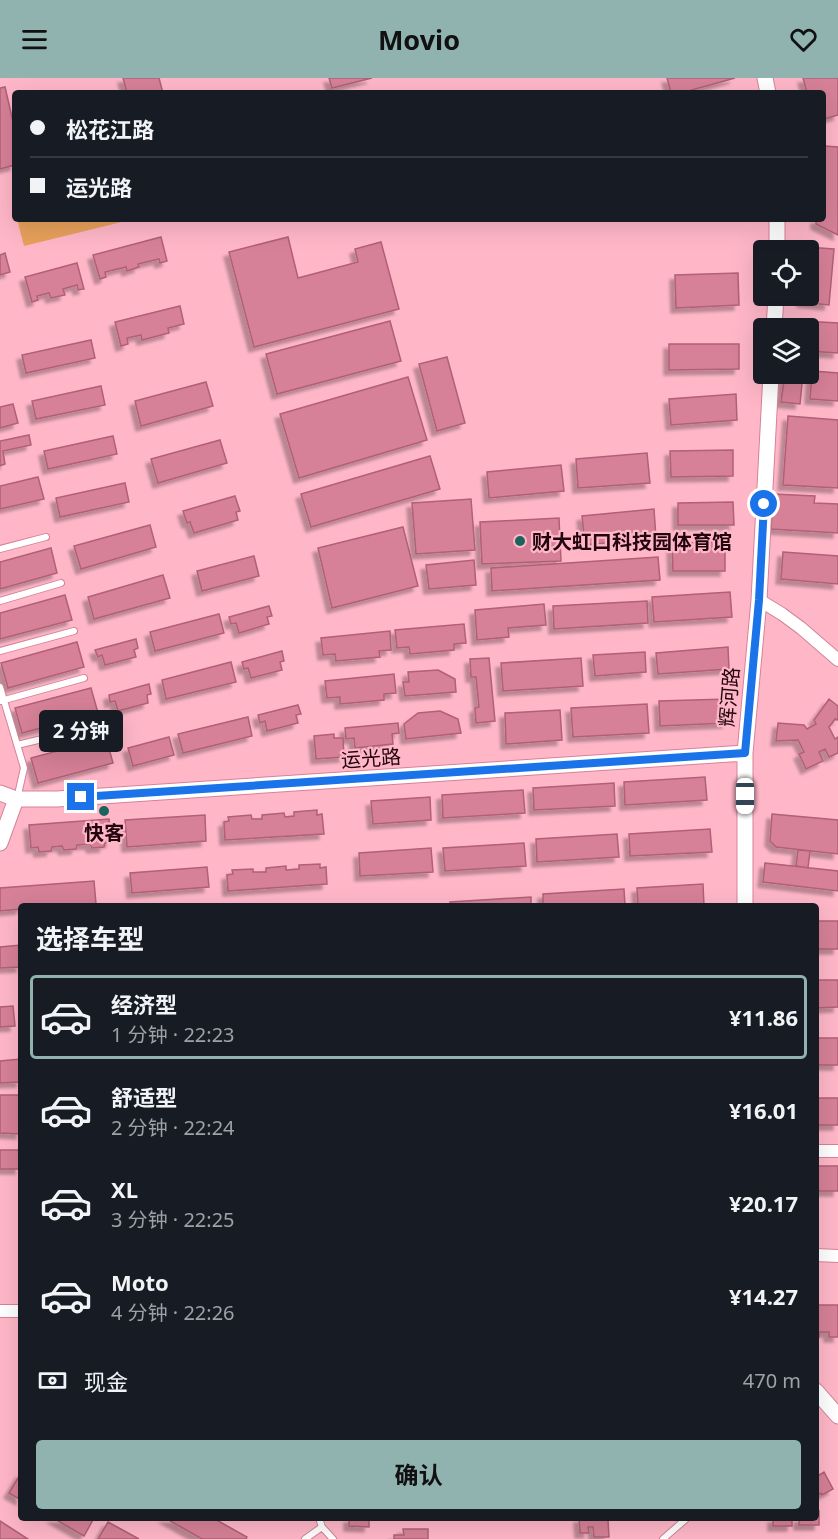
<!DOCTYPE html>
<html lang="zh">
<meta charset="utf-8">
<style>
:root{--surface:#171b24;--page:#20242c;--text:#f1f3f6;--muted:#9ea1a6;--line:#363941;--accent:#90b3b0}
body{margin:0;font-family:"Noto Sans","Noto Sans SC",sans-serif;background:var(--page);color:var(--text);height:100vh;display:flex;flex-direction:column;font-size:22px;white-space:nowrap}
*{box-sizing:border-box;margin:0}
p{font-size:20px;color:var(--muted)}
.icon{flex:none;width:33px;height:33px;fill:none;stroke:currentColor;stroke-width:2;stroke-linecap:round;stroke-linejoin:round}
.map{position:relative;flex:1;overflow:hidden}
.sheet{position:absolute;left:18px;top:825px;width:801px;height:618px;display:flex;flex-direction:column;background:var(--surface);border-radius:6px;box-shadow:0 6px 24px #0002}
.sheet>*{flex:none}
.hud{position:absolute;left:12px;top:12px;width:814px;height:132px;border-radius:6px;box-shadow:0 6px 24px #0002;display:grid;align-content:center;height:132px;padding:0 18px;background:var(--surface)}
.fabs{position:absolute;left:753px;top:162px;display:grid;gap:12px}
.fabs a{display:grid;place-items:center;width:66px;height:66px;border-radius:6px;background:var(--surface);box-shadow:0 6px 24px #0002;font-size:30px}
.end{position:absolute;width:27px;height:27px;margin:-14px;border:8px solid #1a73e8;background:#fff;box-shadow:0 0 0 3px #fff}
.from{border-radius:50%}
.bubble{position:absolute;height:42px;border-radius:6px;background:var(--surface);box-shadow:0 6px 24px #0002;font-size:20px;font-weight:700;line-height:42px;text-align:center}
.car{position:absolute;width:18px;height:36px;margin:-18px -9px;border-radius:8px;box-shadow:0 0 4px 2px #0007;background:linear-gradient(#fff 24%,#345 0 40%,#fff 0 76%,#345 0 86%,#fff 0)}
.hud b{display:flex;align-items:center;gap:21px;height:57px;font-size:22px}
.hud b+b{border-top:2px solid var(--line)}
.hud i{width:15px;height:15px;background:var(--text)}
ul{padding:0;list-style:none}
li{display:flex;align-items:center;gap:18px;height:84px;margin:0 12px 9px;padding:0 6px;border:3px solid transparent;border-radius:6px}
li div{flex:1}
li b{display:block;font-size:22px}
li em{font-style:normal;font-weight:700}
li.active{border-color:var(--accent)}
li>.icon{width:54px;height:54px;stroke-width:1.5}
h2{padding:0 18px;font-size:27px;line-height:72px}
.pay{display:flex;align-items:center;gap:15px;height:66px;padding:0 18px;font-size:22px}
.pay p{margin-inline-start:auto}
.button{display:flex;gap:12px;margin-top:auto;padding:12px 18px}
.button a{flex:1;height:69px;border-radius:6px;background:var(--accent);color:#111;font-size:24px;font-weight:700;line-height:69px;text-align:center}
header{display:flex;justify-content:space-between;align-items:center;height:78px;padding:0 18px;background:var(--accent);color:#111;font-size:27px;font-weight:700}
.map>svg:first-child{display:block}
.green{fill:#e7a05b}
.building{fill:#d68197;stroke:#b16076;stroke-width:1.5;filter:url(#shadow)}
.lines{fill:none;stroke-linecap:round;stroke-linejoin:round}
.service-casing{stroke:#d68298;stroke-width:8}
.minor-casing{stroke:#d68298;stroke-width:14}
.tertiary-casing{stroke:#d68298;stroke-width:17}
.service{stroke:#fff;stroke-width:6}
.minor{stroke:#fff;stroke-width:12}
.tertiary{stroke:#fff;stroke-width:15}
.route{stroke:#1a73e8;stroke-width:8}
.poi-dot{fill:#1a645b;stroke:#ffb7c8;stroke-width:2}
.labels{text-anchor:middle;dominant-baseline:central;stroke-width:4.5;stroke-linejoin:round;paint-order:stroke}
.poi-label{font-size:20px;font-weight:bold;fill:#23050f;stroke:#ffb7c8;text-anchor:start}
.street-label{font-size:20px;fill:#23050f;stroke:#ffb7c8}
</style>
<header><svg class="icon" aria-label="menu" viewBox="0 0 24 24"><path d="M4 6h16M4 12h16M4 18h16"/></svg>Movio<svg class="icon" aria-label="heart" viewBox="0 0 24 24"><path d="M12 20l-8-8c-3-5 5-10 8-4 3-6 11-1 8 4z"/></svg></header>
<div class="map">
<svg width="838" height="1461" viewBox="0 0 838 1461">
<defs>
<filter id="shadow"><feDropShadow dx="-5" dy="5" stdDeviation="1.5" flood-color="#0004"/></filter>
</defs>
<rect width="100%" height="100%" fill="#ffb7c8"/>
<path class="green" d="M17 141H134L24 168Z"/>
<path class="building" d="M123 0H159L163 15H127Z
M329 0H372L332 10Z
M667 0H735L681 15H671Z
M803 0H838V37L824 41V15H807Z
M5 9 15 52V87L0 91V10Z
M824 68 838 69V157L816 146V141H824Z
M161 159 167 183 160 185 159 181 138 186 139 189 127 193 126 189 105 194 106 199 100 201 93 177Z
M288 159 298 200 358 184 355 171 381 164 399 231 254 269 229 174Z
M806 169 834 171 829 227 802 224V218H808V172H806Z
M5 175 10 194 0 197V177Z
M77 185 84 211 78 212 77 207 63 211 65 217 51 220 49 215 37 218 38 222 32 224 25 199Z
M738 195 739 227 676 230 675 197Z
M180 228 184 246 168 250 169 255 142 262 141 257 127 260 128 266 121 268 115 244Z
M390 243 401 283 277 316 266 276Z
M802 243 838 245V275L808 273V250H802Z
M91 262 95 280 26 295 22 277Z
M669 266H739V291L669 292Z
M447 279 465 345 437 353 419 286Z
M812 293 838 295V323L810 321Z
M785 296H803L800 326 781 324Z
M408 299 427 362 299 400 280 336Z
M206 304 213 328 141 348 135 323Z
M101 308 105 327 36 341 32 323Z
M736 316 737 342 671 347 669 321Z
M13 326 18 345 0 350V329Z
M788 338 838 342V410L783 407Z
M29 357 31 367 3 373 5 386 0 388V363Z
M113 358 117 376 48 391 44 373Z
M220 362 227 385 158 405 151 381Z
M733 372V398L671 399 670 373Z
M647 375 650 405 578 410 576 381Z
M430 378 440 411 311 449 301 416Z
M561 387 564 413 489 420 487 394Z
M38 399 44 421 0 431V408Z
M125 405 129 424 60 439 56 420Z
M773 416 815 418 814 425 838 426V455L771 451Z
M235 418 240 433 236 434 238 442 194 455 190 444 187 445 183 433Z
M471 421 475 472 416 476 412 425Z
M733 424 734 447H678V425Z
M654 431 656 460 585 467 582 438Z
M559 440 561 483 482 486 480 444Z
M150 447 156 469 81 491 74 468Z
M403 449 418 508 332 530 318 470Z
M725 464V493H673L672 465Z
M51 470 57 495 0 511V484Z
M783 474 838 478V506L781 501Z
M254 478 259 498 202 513 197 493Z
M658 479 660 502 492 513 491 490Z
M474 482 476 507 429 511 426 487Z
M163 497 170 520 94 541 88 519Z
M730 514 732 539 654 544 652 519Z
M65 517 72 542 0 561V535Z
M647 523 648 545 554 551 553 528Z
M544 526 546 547 508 550 509 559 477 562 475 532Z
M269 528 272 538 267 539 269 546 239 555 236 545 231 546 229 539Z
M219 536 224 555 155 573 150 554Z
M464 546 466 565 454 566V572L410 576 409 569 397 570 395 552Z
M390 553 391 572 379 573 380 579 336 583 335 576 323 577 321 560Z
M136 561 138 570 134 572 136 579 105 587 102 577 98 579 95 572Z
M77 564 84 589 8 610 1 585Z
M728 569 729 591 658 596 656 575Z
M282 573 284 583 280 584 282 592 251 600 248 590 244 591 242 584Z
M645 574 646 594 595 598 593 577Z
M489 580 495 643 476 645 475 630 479 629 476 599H471L470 581Z
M581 580 583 608 503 613 501 585Z
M231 584 236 604 166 621 162 602Z
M438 592 455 601 456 614 405 618 403 604H409L408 594Z
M394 596 396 615 384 616V622L340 626V619L327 620 325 603Z
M149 606 151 616 147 617 148 625 118 633 115 623 110 624 109 617Z
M91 610 98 635 22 655 15 630Z
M727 621V645L660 648 659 623Z
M829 621 838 628V640L837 642 835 641 829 649 835 661 838 659V675L829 679 825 671 819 674 823 683 806 691 799 676 804 674 798 662 776 663 778 645 804 647 807 651 816 646 814 642Z
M647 626 649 655 573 659 571 630Z
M298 627 301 636 296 637 298 645 267 653 265 643 260 645 258 637Z
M560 632 562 662 506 666 505 635Z
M440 633 458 641 461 655 406 661 404 646 418 635Z
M248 639 252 658 183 675 178 656Z
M398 645 399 655 392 656 393 666 355 670 354 660 346 661 345 650Z
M334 656V660H343L344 679 316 681 314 658Z
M169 659 174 677 133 688 128 670Z
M106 660 113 685 38 705 31 680Z
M705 699 707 722 625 727 624 704Z
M614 705 615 728 534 732 533 710Z
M523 712 525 735 443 740 442 717Z
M430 719 431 742 373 746 371 723Z
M317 732V737L322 736 324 756 225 762 224 744 229 743 228 739 251 737 252 741H262V737L284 735 285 739 294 738V734Z
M772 736 838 742V776L776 769 770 763Z
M205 737 206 763 127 769 125 742Z
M109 741 111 764 105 765 104 769 92 770 90 766 77 767 76 771 64 772 62 768 52 769 51 773 39 774 38 769 31 770 29 747Z
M710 751 712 774 630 778 629 756Z
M617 756 619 779 537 784 536 761Z
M524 765 526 788 445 793 443 770Z
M431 770 433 794 360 798 359 775Z
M798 772 810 773 808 790 796 788Z
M765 785 838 793V813L763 804Z
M320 786V790L326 789 327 806 228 813 227 797 233 796 232 792 253 791V794H266V790L286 788V792L299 791V787Z
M207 789 209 809 132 815 130 795Z
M94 803 96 826 21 828V831L0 833V810Z
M703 806 704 828H638L637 810Z
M624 811 625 828H543V816Z
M531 819V828H450V824Z
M816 843H838V871H816Z
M21 867V889L0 890V869Z
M816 902H838V929L816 930Z
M13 928 15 948 0 949V929Z
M816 960H838V987H816Z
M21 981V1004L0 1005V983Z
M0 1017H21V1056L0 1055Z
M816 1020H838V1047H816Z
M0 1072H20V1091H0Z
M816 1088H838V1113H816Z
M816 1227H838V1259H829V1254H819V1259H816Z
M824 1394 833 1411 822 1417 821 1415 816 1418V1399Z
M21 1395V1422L9 1415Z
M816 1433H819V1447H799V1440H816Z
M53 1440H94L84 1458Z
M165 1440H213L247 1459 246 1461H202Z
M349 1440H369V1449L349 1448Z
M579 1440H612V1442H608L609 1459H594L593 1449H588L589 1455H580Z
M773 1440H792V1448H773Z
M0 1443 28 1461H0Z
M108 1444 139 1461H98Z
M403 1451H428V1461H394V1457H404Z"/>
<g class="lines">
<g class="service-casing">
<path id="service" d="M0 471 46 459
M0 523 61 505
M0 573 74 553
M0 609 24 690 17 721
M1 623 84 600
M17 667 97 648
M322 1449 333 1461
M305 1461 322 1449 319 1440
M663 1461 687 1440"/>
</g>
<g class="minor-casing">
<path id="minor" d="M759 522 782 536 801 550 838 582
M816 1073H838
M816 1177 838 1178
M0 1233H21"/>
</g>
<g class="tertiary-casing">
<path id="tertiary" d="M765 0 768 15
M777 141V172
M774 250 776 218
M0 715 16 721H57L745 675
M0 765 16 721
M745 828V675L759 522 771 296
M816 1313 838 1338"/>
</g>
<use href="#service" class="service"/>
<use href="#minor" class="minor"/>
<use href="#tertiary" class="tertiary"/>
</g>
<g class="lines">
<path class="route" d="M81 719 745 675 759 522 764 426"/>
</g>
<g class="poi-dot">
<circle cx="520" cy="463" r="6"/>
<circle cx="104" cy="733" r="6"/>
</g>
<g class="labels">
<g class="poi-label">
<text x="532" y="463">财大虹口科技园体育馆</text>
<text x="104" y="754" text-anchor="middle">快客</text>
</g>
<g class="street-label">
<text transform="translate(729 619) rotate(-85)">辉河路</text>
<text transform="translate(371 680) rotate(-4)">运光路</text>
</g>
</g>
</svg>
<div class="fabs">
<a><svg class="icon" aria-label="locate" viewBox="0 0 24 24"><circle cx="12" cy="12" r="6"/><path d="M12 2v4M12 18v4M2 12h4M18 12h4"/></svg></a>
<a><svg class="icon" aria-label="layers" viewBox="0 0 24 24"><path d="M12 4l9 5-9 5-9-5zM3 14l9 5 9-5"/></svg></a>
</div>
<i class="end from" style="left:764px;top:426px"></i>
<i class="end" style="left:81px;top:719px"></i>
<div class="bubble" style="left:39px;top:632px;width:84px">2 分钟</div>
<i class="car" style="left:745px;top:718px;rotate:180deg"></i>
<div class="hud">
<b><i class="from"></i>松花江路</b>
<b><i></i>运光路</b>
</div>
<section class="sheet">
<h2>选择车型</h2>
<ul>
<li class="active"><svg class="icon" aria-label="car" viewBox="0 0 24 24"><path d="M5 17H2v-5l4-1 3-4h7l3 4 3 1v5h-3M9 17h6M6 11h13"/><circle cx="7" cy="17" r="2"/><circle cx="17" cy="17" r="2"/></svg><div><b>经济型</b><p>1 分钟 · 22:23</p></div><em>¥11.86</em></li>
<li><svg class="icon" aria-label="car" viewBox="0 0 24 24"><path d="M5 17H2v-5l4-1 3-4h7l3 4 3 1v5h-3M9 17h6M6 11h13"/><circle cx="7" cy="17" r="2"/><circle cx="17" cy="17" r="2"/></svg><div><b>舒适型</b><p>2 分钟 · 22:24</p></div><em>¥16.01</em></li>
<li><svg class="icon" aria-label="car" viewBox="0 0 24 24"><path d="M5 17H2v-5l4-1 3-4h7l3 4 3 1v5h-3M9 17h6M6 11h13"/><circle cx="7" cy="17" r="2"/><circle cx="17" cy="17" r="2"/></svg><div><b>XL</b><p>3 分钟 · 22:25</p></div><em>¥20.17</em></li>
<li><svg class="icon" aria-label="car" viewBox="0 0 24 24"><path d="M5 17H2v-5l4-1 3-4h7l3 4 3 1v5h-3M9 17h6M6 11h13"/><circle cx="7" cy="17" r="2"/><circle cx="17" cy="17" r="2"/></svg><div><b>Moto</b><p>4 分钟 · 22:26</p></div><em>¥14.27</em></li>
</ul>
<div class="pay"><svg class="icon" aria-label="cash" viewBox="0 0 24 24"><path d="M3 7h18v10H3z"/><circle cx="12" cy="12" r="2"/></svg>现金<p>470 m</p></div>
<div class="button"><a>确认</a></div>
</section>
</div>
